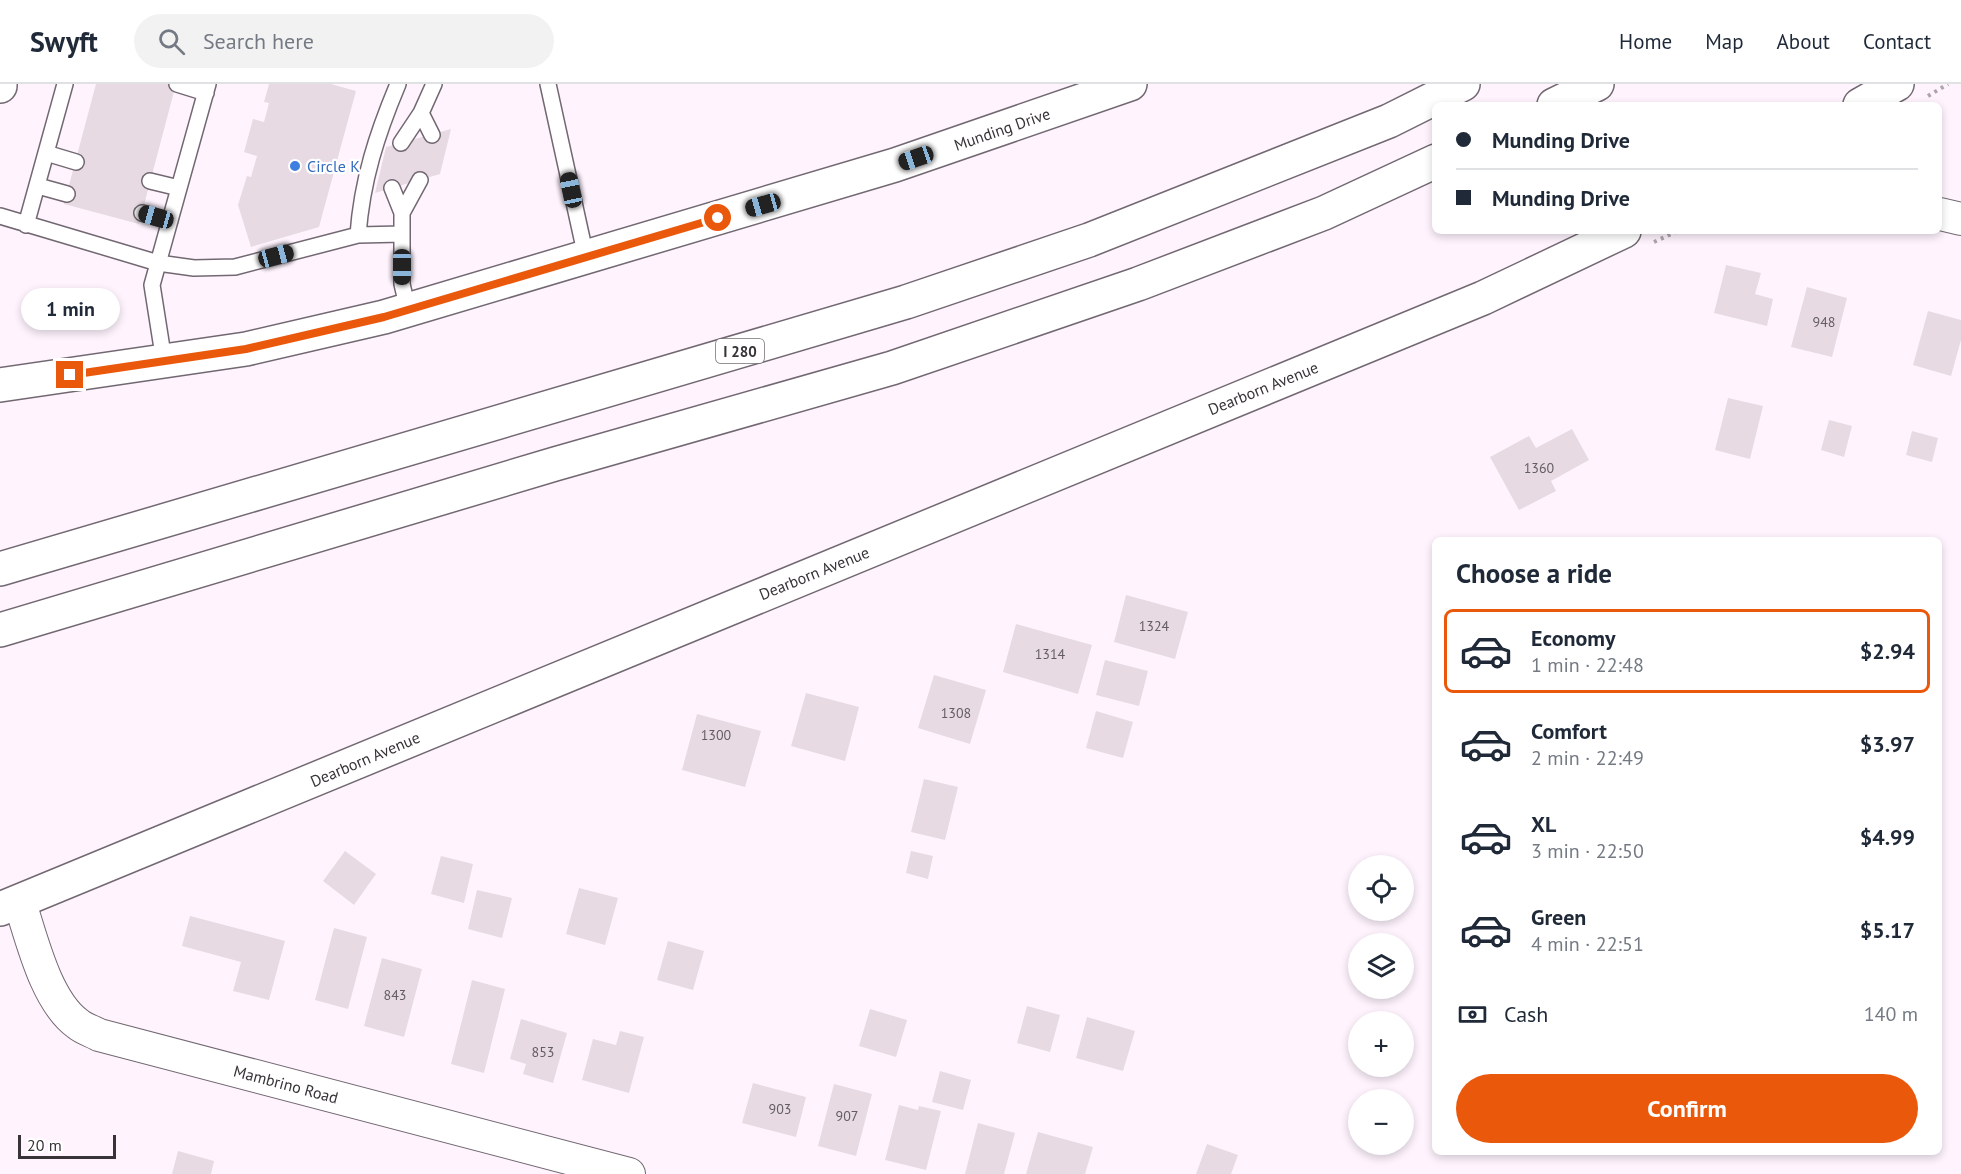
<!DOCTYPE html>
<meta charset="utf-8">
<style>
:root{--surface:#fff;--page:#f2f2f3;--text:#1f2937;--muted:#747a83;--line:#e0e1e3;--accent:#ea580c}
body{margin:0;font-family:"PT Sans",sans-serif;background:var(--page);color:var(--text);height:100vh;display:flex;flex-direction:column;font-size:22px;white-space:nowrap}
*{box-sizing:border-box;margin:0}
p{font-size:20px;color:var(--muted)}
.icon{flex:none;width:33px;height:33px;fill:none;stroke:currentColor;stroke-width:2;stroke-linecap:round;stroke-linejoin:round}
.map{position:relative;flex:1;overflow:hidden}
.panel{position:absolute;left:1432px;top:453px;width:510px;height:618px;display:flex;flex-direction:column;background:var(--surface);border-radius:9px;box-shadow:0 3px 9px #0003}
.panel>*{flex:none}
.banner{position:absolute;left:1432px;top:18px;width:510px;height:132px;border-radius:9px;box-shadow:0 3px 9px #0003;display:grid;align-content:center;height:132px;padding:0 24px;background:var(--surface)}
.controls{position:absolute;left:1348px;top:771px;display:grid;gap:12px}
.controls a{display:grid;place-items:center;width:66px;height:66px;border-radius:50%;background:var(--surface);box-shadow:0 3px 9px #0003;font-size:30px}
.scale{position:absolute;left:18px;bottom:15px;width:98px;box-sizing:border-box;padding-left:6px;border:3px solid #373337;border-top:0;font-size:16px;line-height:21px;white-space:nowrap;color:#373337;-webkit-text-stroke:4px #fff;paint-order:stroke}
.end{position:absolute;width:27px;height:27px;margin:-14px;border:8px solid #ea580c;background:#fff;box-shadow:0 0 0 3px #fff}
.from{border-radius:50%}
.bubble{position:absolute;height:42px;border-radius:21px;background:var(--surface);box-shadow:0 3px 9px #0003;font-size:20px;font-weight:700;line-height:42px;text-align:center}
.car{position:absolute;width:18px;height:36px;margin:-18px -9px;border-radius:8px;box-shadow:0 0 4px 2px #0007;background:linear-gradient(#222 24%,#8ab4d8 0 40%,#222 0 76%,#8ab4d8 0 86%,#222 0)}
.banner b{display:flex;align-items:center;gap:21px;height:57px;font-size:22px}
.banner b+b{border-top:2px solid var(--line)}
.banner i{width:15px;height:15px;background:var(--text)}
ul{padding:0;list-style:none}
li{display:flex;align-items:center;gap:18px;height:84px;margin:0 12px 9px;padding:0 12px;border:3px solid transparent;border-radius:9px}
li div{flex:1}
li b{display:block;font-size:22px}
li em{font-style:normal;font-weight:700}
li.current{border-color:var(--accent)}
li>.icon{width:54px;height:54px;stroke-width:1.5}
h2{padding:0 24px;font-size:27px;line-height:72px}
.pay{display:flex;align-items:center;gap:15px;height:66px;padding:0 24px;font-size:22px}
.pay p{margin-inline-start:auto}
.primary-button{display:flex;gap:12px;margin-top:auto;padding:12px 24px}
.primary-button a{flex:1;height:69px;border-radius:36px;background:var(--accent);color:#fff;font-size:24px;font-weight:700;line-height:69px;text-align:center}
header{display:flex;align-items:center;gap:36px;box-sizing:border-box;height:84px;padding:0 30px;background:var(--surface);border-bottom:2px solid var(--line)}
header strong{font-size:28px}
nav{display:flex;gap:33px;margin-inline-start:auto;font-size:21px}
.search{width:420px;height:54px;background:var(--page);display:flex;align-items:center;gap:15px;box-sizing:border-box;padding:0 21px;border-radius:33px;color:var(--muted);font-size:22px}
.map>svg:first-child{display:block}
.building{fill:#e7dae2}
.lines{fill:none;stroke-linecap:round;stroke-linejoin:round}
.service-casing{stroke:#726872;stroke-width:18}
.minor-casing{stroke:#726872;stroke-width:34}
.primary-casing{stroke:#726872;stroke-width:36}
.trunk-casing{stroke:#726872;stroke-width:36}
.motorway-casing{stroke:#726872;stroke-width:36}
.path{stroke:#ada5ac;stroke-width:4;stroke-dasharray:3 4.5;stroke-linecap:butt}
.service{stroke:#fff;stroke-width:15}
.minor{stroke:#fff;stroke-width:32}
.primary{stroke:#fff;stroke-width:33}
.trunk{stroke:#fff;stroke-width:33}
.motorway{stroke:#fff;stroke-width:33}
.route{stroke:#ea580c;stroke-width:8}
.shop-dot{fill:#3f7fe0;stroke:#fff;stroke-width:2}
.labels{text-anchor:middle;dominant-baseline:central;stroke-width:4.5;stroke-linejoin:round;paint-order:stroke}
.number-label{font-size:14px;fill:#635d62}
.shield{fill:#fff;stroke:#737073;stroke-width:1.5}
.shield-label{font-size:15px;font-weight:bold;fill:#373337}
.street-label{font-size:16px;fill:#373337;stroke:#fff}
.shop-label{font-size:16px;fill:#366cbe;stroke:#fff;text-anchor:start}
</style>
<header>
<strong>Swyft</strong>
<div class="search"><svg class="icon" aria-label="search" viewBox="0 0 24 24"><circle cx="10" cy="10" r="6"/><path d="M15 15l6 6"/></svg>Search here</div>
<nav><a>Home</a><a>Map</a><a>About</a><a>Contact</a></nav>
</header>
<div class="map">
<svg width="1961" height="1090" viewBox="0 0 1961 1090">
<rect width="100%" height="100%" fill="#fff4fe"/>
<path class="building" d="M96 0H176L139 140 64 120Z
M269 0H331L356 7 319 143 251 163 238 121 247 92 251 93 257 72 244 68 253 35 264 38 269 19 264 18Z
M451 45 440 90 375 109 386 63Z
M1726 181 1761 189 1755 210 1773 215 1767 242 1714 229Z
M1807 203 1847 214 1832 273 1791 263Z
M1928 227 1961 236V256L1951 292 1913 281Z
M1728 314 1763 322 1750 375 1715 366Z
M1829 336 1852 342 1844 373 1821 366Z
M1572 345 1589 376 1551 397 1556 407 1519 426 1490 373 1529 352 1536 364Z
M1912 347 1938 354 1932 378 1906 371Z
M1126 511 1188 528 1175 575 1114 558Z
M1016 540 1092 561 1078 610 1003 588Z
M1105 576 1148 587 1139 622 1096 611Z
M934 591 986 606 970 660 918 644Z
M806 609 859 623 845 677 791 662Z
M1096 627 1133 638 1123 674 1086 664Z
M697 630 761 647 745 703 682 686Z
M924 695 958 703 945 756 911 748Z
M345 767 376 790 354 821 323 797Z
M911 767 933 772 928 795 906 789Z
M441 772 473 780 464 819 431 810Z
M579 804 618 814 605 861 566 850Z
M477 806 512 814 502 854 468 845Z
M190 832 285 857 269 916 233 907 241 878 182 862Z
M334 844 367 853 348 925 315 916Z
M668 857 704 867 693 906 657 896Z
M382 874 422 885 404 953 364 942Z
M472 896 505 905 484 989 451 980Z
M1027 922 1060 931 1050 968 1017 959Z
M870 925 907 936 896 973 859 962Z
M1087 933 1135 947 1123 987 1076 974Z
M521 935 567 949 553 999 523 990 526 980 510 975Z
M620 947 644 953 629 1009 582 996 593 955 616 961Z
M940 987 971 996 963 1026 932 1018Z
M753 999 806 1013 796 1053 742 1039Z
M834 1000 872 1010 856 1072 818 1062Z
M899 1021 918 1026 919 1022 941 1027 926 1086 885 1076Z
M978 1039 1015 1049 1004 1090H965Z
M1038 1048 1093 1063 1085 1090H1026Z
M1207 1060 1238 1071 1231 1090H1196Z
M178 1067 214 1077 211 1090H172Z"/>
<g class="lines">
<g class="service-casing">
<path id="service" d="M177 0 206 9
M548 0 586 173
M421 29 432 51
M401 59 421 29 434 0
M46 69 76 78
M150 97 179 104
M38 102 67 110
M392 104 402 129V200L408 226
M142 129 170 137
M402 129 420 96
M0 132 158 179 194 184 235 183 358 151 402 150
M26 141 65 0
M358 151C362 96 377 50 398 0
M164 277 152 201 208 0"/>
</g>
<g class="minor-casing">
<path id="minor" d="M1940 130 1961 135
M20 819C32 856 46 917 78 940 84 945 92 947 99 951L629 1090"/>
</g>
<g class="primary-casing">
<path id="primary" d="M1860 21 1897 0
M0 301 246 265 384 233 895 81 1130 0
M0 825 1483 214 1624 147"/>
</g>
<g class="trunk-casing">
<path id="trunk" d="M0 2V0"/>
</g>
<g class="motorway-casing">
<path id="motorway" d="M1554 21 1597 0
M0 485 906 218 1089 156 1389 37 1463 0
M0 546 555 380 892 284 1138 200 1324 129 1436 77"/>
</g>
<path class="path" d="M1928 12 1948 0
M1654 158 1678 147"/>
<use href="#service" class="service"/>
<use href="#minor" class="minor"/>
<use href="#primary" class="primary"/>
<use href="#trunk" class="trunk"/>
<use href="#motorway" class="motorway"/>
</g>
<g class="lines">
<path class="route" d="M70 291 246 265 384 233 718 134"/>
</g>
<circle class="shop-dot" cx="295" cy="82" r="6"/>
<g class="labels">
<g class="number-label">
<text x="1824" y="238">948</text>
<text x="1539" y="384">1360</text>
<text x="1154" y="542">1324</text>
<text x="1050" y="570">1314</text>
<text x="956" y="629">1308</text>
<text x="716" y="651">1300</text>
<text x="395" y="911">843</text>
<text x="543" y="968">853</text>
<text x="780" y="1025">903</text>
<text x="847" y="1032">907</text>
</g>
<rect class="shield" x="716" y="255" width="48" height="24" rx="4.5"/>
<g class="shield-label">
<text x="740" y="267">I 280</text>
</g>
<g class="street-label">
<text transform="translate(1002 45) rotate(-19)">Munding Drive</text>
<text transform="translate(1263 304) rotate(-22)">Dearborn Avenue</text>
<text transform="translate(814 489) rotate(-22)">Dearborn Avenue</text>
<text transform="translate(365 675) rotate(-23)">Dearborn Avenue</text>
<text transform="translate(286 1000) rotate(15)">Mambrino Road</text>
</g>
<g class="shop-label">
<text x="307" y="82">Circle K</text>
</g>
</g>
</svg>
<div class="controls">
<a><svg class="icon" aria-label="locate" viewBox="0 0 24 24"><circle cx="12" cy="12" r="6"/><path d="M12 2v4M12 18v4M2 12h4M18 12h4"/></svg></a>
<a><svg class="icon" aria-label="layers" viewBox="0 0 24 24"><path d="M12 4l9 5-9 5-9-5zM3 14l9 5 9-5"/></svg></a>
<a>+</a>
<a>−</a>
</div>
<div class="scale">20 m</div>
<i class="end from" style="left:718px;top:134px"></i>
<i class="end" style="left:70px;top:291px"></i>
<div class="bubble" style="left:21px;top:204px;width:99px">1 min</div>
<i class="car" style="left:916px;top:74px;rotate:251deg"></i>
<i class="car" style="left:571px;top:106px;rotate:348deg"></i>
<i class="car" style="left:763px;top:121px;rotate:254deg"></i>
<i class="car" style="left:156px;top:133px;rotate:286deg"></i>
<i class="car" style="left:276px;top:172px;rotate:75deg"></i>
<i class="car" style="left:402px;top:183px;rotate:180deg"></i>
<div class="banner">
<b><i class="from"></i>Munding Drive</b>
<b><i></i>Munding Drive</b>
</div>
<section class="panel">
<h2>Choose a ride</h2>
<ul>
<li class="current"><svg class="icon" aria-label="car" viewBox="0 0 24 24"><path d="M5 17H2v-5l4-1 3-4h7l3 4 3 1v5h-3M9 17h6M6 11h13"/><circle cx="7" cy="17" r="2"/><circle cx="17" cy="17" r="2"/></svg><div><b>Economy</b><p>1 min · 22:48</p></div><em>$2.94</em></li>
<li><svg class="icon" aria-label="car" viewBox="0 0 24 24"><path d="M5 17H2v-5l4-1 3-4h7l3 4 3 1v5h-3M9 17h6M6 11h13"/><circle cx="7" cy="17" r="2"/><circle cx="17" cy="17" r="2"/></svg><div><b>Comfort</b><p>2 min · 22:49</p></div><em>$3.97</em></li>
<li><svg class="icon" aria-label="car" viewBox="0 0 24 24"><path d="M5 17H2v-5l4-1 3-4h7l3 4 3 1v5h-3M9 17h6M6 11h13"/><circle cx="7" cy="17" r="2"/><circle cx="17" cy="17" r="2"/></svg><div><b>XL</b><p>3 min · 22:50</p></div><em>$4.99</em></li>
<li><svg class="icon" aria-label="car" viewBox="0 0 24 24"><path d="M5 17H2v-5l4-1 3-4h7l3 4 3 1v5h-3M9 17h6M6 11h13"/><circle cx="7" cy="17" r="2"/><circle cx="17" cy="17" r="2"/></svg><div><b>Green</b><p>4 min · 22:51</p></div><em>$5.17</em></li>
</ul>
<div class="pay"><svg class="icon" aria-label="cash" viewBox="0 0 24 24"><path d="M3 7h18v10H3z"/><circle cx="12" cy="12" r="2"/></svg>Cash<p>140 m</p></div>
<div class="primary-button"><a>Confirm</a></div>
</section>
</div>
